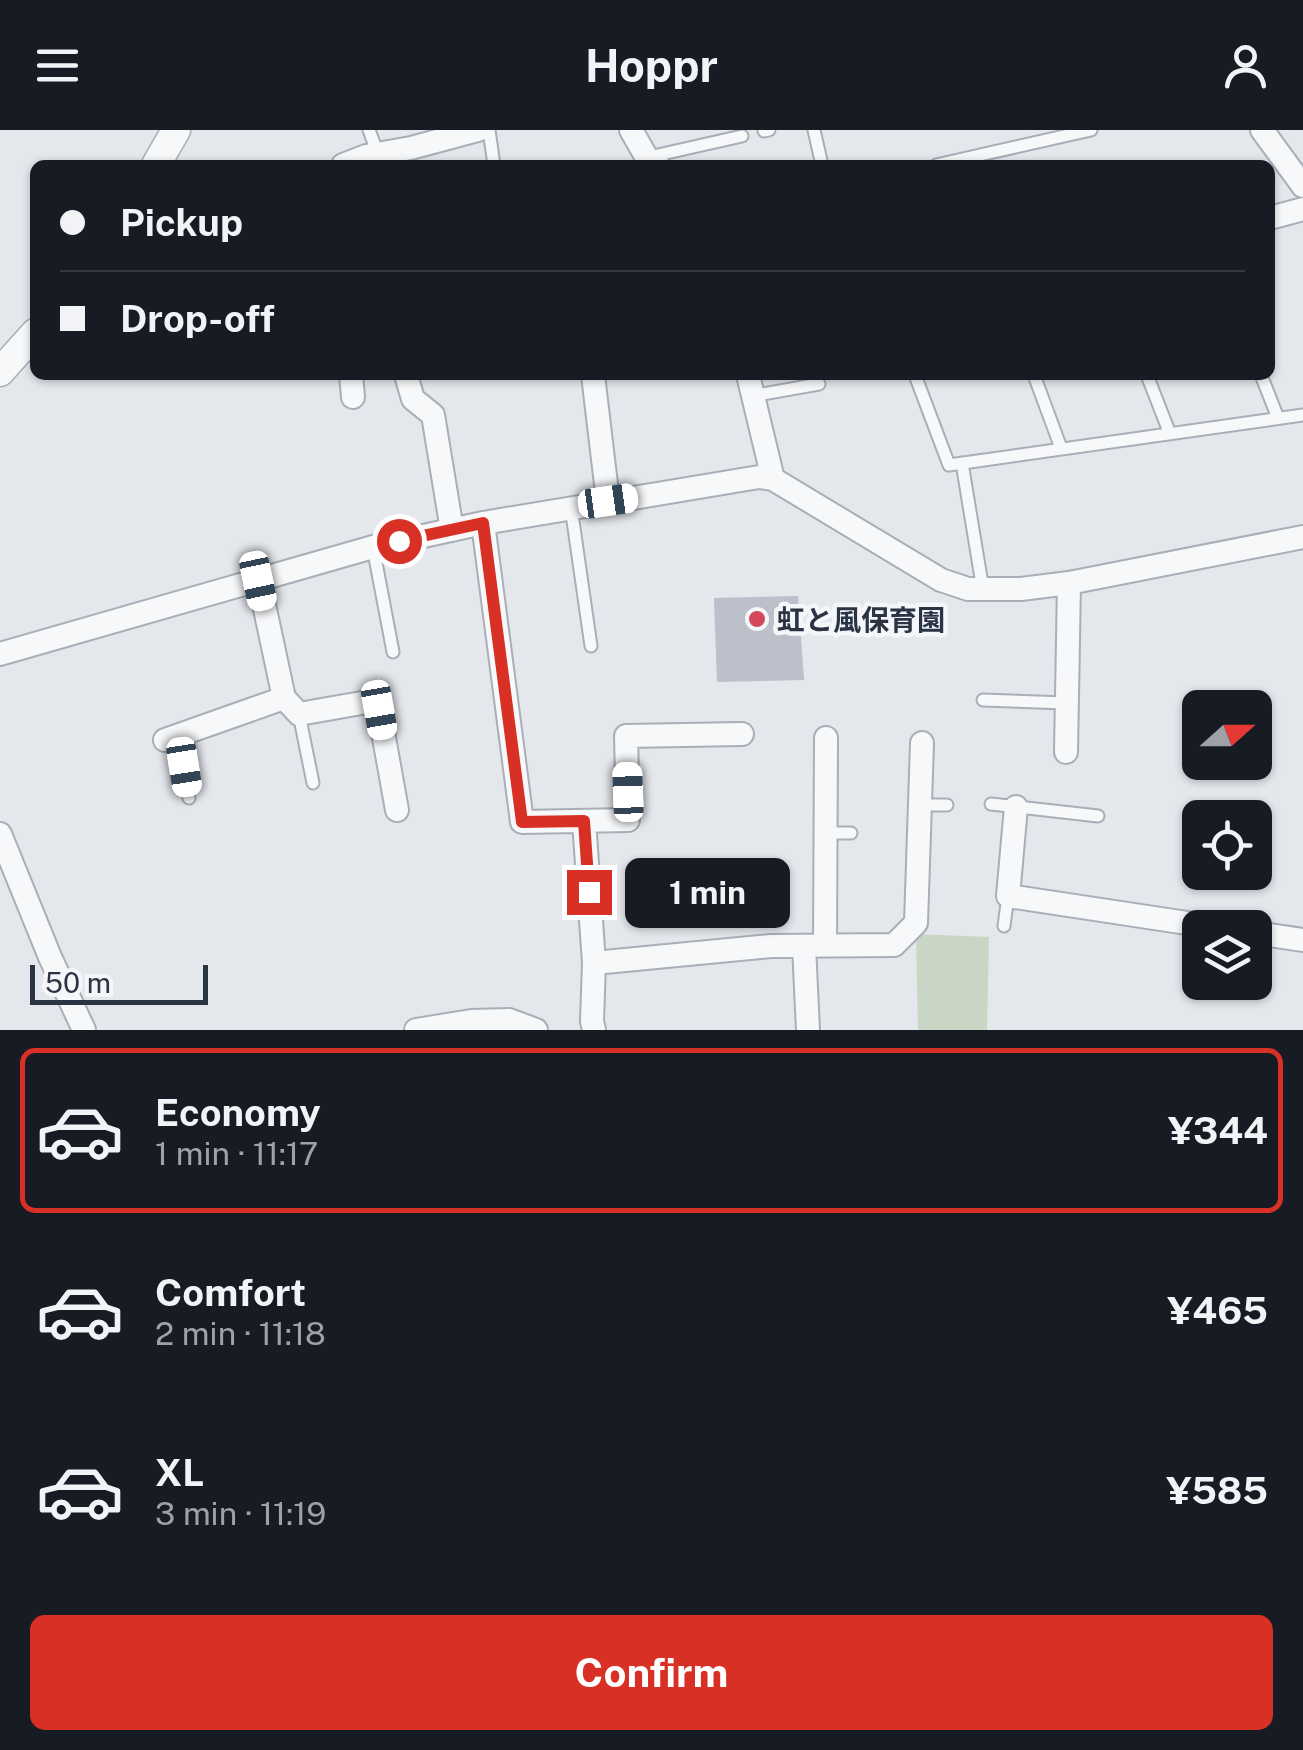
<!DOCTYPE html>
<meta charset="utf-8">
<style>
:root{--surface:#171b24;--page:#242831;--text:#f1f3f6;--muted:#9ea1a6;--line:#363941;--accent:#d93025}
body{margin:0;font-family:"Public Sans","Noto Sans JP",sans-serif;background:var(--page);color:var(--text);height:100vh;display:flex;flex-direction:column;font-size:38px;white-space:nowrap}
*{box-sizing:border-box;margin:0}
p{font-size:32px;color:var(--muted)}
.icon{flex:none;width:55px;height:55px;fill:none;stroke:currentColor;stroke-width:2;stroke-linecap:round;stroke-linejoin:round}
.map{position:relative;height:900px;overflow:hidden}
.side{display:flex;flex-direction:column;background:var(--surface);flex:1}
.side>*{flex:none}
.banner{position:absolute;left:30px;top:30px;width:1245px;height:220px;border-radius:15px;box-shadow:0 2px 8px #0004;display:grid;align-content:center;height:220px;padding:0 30px;background:var(--surface)}
.needle{width:65px;rotate:69deg}
.controls{position:absolute;left:1182px;top:560px;display:grid;gap:20px}
.controls a{display:grid;place-items:center;width:90px;height:90px;border-radius:15px;background:var(--surface);box-shadow:0 2px 8px #0004;font-size:50px}
.scale{position:absolute;left:30px;bottom:25px;width:178px;box-sizing:border-box;padding-left:10px;border:5px solid #2b3445;border-top:0;font-size:28px;line-height:35px;white-space:nowrap;color:#2b3445;-webkit-text-stroke:8px #f4f6f9;paint-order:stroke}
.end{position:absolute;width:45px;height:45px;margin:-22px;border:12px solid #d93025;background:#fff;box-shadow:0 0 0 5px #fff}
.from{border-radius:50%}
.bubble{position:absolute;height:70px;border-radius:15px;background:var(--surface);box-shadow:0 2px 8px #0004;font-size:32px;font-weight:700;line-height:70px;text-align:center}
.car{position:absolute;width:30px;height:60px;margin:-30px -15px;border-radius:12px;box-shadow:0 0 8px 2px #0007;background:linear-gradient(#fff 24%,#345 0 40%,#fff 0 76%,#345 0 86%,#fff 0)}
.banner b{display:flex;align-items:center;gap:35px;height:95px;font-size:38px}
.banner b+b{border-top:2px solid var(--line)}
.banner i{width:25px;height:25px;background:var(--text)}
ul{padding:18px 0 0;list-style:none}
li{display:flex;align-items:center;gap:30px;height:165px;margin:0 20px 15px;padding:0 10px;border:5px solid transparent;border-radius:15px}
li div{flex:1}
li b{display:block;font-size:38px}
li em{font-style:normal;font-weight:700}
li.on{border-color:var(--accent)}
li>.icon{width:90px;height:90px;stroke-width:1.5}
.cta{display:flex;gap:20px;margin-top:auto;padding:20px 30px}
.cta a{flex:1;height:115px;border-radius:15px;background:var(--accent);color:#fff;font-size:40px;font-weight:700;line-height:115px;text-align:center}
header{display:flex;justify-content:space-between;align-items:center;height:130px;padding:0 30px;background:var(--surface);font-size:45px;font-weight:700}
.map>svg:first-child{display:block}
.green{fill:#c9d6c5}
.building{fill:#bbc0ca}
.lines{fill:none;stroke-linecap:round;stroke-linejoin:round}
.service-casing{stroke:#a9aeb7;stroke-width:15}
.minor-casing{stroke:#a9aeb7;stroke-width:26}
.tertiary-casing{stroke:#a9aeb7;stroke-width:31}
.service{stroke:#f7f8fa;stroke-width:11}
.minor{stroke:#f7f8fa;stroke-width:22}
.tertiary{stroke:#f7f8fa;stroke-width:28}
.route{stroke:#d93025;stroke-width:12}
.poi-dot{fill:#d1495b;stroke:#f4f6f9;stroke-width:4}
.labels{text-anchor:middle;dominant-baseline:central;stroke-width:9;stroke-linejoin:round;paint-order:stroke}
.poi-label{font-size:28px;font-weight:bold;fill:#2b3445;stroke:#f4f6f9;text-anchor:start}
</style>
<header><svg class="icon" aria-label="menu" viewBox="0 0 24 24"><path d="M4 6h16M4 12h16M4 18h16"/></svg>Hoppr<svg class="icon" aria-label="person" viewBox="0 0 24 24"><circle cx="12" cy="8" r="4"/><path d="M4 21q1-7 8-7t8 7"/></svg></header>
<div class="map">
<svg width="1303" height="900" viewBox="0 0 1303 900">
<rect width="100%" height="100%" fill="#e4e7ec"/>
<path class="green" d="M916 804 989 807 987 900H918Z"/>
<path class="building" d="M798 466 804 550 717 552 714 468Z"/>
<g class="lines">
<g class="service-casing">
<path id="service" d="M369 0 378 24
M489 0 494 35
M814 0 822 35
M764 1 769 0
M649 27 742 6
M936 35 1091 0
M915 245 949 335 1303 285
M1034 245 1061 318
M1147 245 1170 304
M1261 245 1278 288
M752 266 819 254
M962 333 983 460
M571 377 591 516
M373 417 393 522
M983 570 1067 573
M299 584 313 653
M179 606 189 668
M991 674 1098 686
M920 675H947
M826 703H851
M1004 796 1008 766"/>
</g>
<g class="minor-casing">
<path id="minor" d="M631 0 647 28 658 35
M1262 0 1303 56
M343 35 366 26 411 18 478 0
M1270 88 1303 79
M351 245 353 267
M406 245 413 269 433 285 452 400
M593 245 608 371
M748 245 773 349
M483 393 522 692 628 690 626 606 742 604
M0 524 373 417 483 393 759 347 773 349 941 450 968 459H1021L1069 453 1303 407
M284 568 299 584 373 571 379 580 397 680
M165 610 284 568 259 451
M1066 622 1069 453
M1016 677 1008 766 1220 798
M584 691 594 833 592 891 594 900
M0 704 50 827 84 900
M1255 803 1303 810
M825 815 826 608
M804 816 808 900
M594 833 771 816 894 815 916 793 922 613
M416 900 471 891 509 890 536 900"/>
</g>
<g class="tertiary-casing">
<path id="tertiary" d="M156 35 176 0
M0 242 35 203"/>
</g>
<use href="#service" class="service"/>
<use href="#minor" class="minor"/>
<use href="#tertiary" class="tertiary"/>
</g>
<g class="lines">
<path class="route" d="M399 411 483 393 522 692 584 691 589 762"/>
</g>
<circle class="poi-dot" cx="757" cy="489" r="10"/>
<g class="labels">
<g class="poi-label">
<text x="777" y="489">虹と風保育園</text>
</g>
</g>
</svg>
<div class="controls">
<a><svg class="needle" viewBox="-14 -14 28 28"><path d="M0-13l5 13h-10z" fill="#e53935"/><path d="M0 13l5-13h-10z" fill="#9ea1a6"/></svg></a>
<a><svg class="icon" aria-label="locate" viewBox="0 0 24 24"><circle cx="12" cy="12" r="6"/><path d="M12 2v4M12 18v4M2 12h4M18 12h4"/></svg></a>
<a><svg class="icon" aria-label="layers" viewBox="0 0 24 24"><path d="M12 4l9 5-9 5-9-5zM3 14l9 5 9-5"/></svg></a>
</div>
<div class="scale">50 m</div>
<i class="end from" style="left:399px;top:411px"></i>
<i class="end" style="left:589px;top:762px"></i>
<div class="bubble" style="left:625px;top:728px;width:165px">1 min</div>
<i class="car" style="left:608px;top:371px;rotate:82deg"></i>
<i class="car" style="left:258px;top:451px;rotate:168deg"></i>
<i class="car" style="left:379px;top:580px;rotate:170deg"></i>
<i class="car" style="left:184px;top:637px;rotate:171deg"></i>
<i class="car" style="left:628px;top:662px;rotate:358deg"></i>
<div class="banner">
<b><i class="from"></i>Pickup</b>
<b><i></i>Drop-off</b>
</div>
</div>
<section class="side">
<ul>
<li class="on"><svg class="icon" aria-label="car" viewBox="0 0 24 24"><path d="M5 17H2v-5l4-1 3-4h7l3 4 3 1v5h-3M9 17h6M6 11h13"/><circle cx="7" cy="17" r="2"/><circle cx="17" cy="17" r="2"/></svg><div><b>Economy</b><p>1 min · 11:17</p></div><em>¥344</em></li>
<li><svg class="icon" aria-label="car" viewBox="0 0 24 24"><path d="M5 17H2v-5l4-1 3-4h7l3 4 3 1v5h-3M9 17h6M6 11h13"/><circle cx="7" cy="17" r="2"/><circle cx="17" cy="17" r="2"/></svg><div><b>Comfort</b><p>2 min · 11:18</p></div><em>¥465</em></li>
<li><svg class="icon" aria-label="car" viewBox="0 0 24 24"><path d="M5 17H2v-5l4-1 3-4h7l3 4 3 1v5h-3M9 17h6M6 11h13"/><circle cx="7" cy="17" r="2"/><circle cx="17" cy="17" r="2"/></svg><div><b>XL</b><p>3 min · 11:19</p></div><em>¥585</em></li>
</ul>
<div class="cta"><a>Confirm</a></div>
</section>
